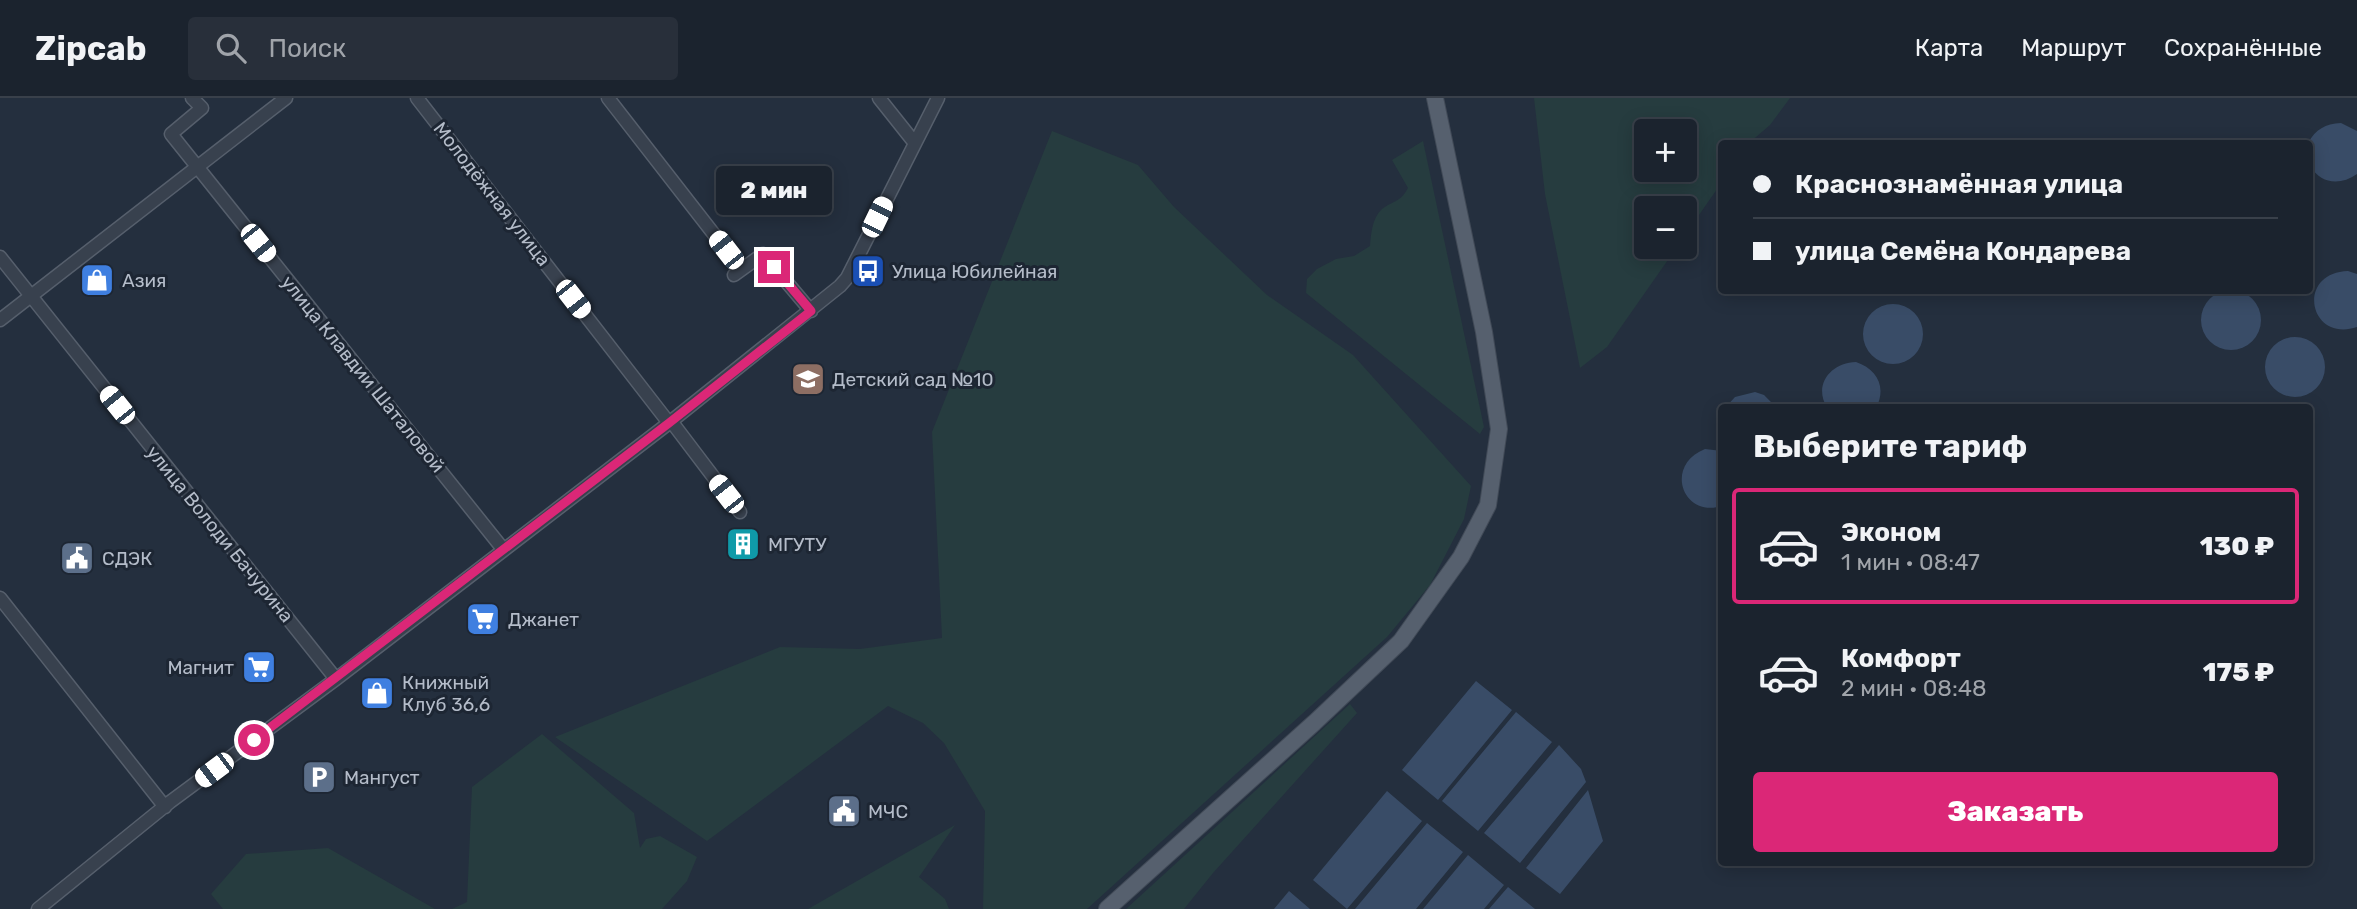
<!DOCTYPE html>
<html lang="ru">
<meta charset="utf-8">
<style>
:root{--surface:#1b232e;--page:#282f3a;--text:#f1f3f6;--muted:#a0a4aa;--line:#39404a;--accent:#db2777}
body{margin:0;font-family:Rubik,sans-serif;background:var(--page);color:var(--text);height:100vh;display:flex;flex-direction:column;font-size:26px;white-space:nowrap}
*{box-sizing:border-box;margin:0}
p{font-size:23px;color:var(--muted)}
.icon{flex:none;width:38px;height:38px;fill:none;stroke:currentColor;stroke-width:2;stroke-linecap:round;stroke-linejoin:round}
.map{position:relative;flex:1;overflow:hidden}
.details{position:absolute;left:1718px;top:306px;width:595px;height:462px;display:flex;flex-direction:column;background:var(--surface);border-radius:7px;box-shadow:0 4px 18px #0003,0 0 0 2px var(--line)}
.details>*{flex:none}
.banner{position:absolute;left:1718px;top:42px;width:595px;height:154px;border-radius:7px;box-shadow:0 4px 18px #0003,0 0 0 2px var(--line);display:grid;align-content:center;height:154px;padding:0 35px;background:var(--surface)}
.tools{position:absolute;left:1634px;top:21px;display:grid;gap:14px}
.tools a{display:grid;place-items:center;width:63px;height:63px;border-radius:7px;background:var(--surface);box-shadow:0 4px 18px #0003,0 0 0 2px var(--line);font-size:35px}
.end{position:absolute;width:32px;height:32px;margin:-16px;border:9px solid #db2777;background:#fff;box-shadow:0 0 0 4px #fff}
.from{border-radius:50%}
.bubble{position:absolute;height:49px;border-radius:7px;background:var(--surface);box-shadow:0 4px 18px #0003,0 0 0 2px var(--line);font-size:23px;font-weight:800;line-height:49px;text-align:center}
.car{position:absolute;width:21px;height:42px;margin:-21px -10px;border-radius:9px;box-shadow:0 0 5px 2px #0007;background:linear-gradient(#fff 24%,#345 0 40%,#fff 0 76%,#345 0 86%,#fff 0)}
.banner b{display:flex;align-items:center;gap:24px;height:66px;font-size:26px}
.banner b+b{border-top:2px solid var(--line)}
.banner i{width:18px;height:18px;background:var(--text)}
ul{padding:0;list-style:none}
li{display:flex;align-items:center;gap:21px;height:116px;margin:0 14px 10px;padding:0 21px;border:4px solid transparent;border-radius:7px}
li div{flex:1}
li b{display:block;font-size:26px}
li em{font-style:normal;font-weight:800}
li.current{border-color:var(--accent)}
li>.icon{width:63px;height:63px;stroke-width:1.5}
h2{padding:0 35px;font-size:32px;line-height:84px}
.action{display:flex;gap:14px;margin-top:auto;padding:14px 35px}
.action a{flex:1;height:80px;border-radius:7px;background:var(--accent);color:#fff;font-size:28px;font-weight:800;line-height:80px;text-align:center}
header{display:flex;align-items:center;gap:42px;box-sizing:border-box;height:98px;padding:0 35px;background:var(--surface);border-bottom:2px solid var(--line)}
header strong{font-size:33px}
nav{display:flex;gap:38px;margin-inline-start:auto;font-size:24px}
.search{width:490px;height:63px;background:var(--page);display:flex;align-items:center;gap:18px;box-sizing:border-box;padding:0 24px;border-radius:7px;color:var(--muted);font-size:26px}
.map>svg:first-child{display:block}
.green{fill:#263c3f;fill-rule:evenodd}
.water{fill:#394c67}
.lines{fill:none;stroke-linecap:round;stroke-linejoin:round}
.minor-casing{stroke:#565f6c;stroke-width:15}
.major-casing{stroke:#414a57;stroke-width:18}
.minor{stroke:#38414e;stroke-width:12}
.major{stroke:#56606e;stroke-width:16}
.route{stroke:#db2777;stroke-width:9}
.labels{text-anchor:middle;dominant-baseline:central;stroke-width:6;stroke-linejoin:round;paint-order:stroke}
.street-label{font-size:19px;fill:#b4bcc9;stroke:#1d2633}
.poi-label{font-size:19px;fill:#b4bcc9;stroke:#1d2633;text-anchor:start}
</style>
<header>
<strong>Zipcab</strong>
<div class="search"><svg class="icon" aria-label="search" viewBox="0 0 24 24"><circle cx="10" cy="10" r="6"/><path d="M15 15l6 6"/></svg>Поиск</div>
<nav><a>Карта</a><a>Маршрут</a><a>Сохранённые</a></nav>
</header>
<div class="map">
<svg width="2357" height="811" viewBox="0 0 2357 811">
<rect width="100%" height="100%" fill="#242f3e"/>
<path class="green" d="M1534 0H1790L1770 27 1749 45 1722 46V84L1685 137V110H1647V149H1677L1607 249 1580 270 1545 96ZM1647 33H1685V72H1647Z
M1052 33 1138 67 1174 109 1267 197 1353 257 1471 388 1464 421 1430 487 1387 539 1087 811H983L985 713 944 645 923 625 888 608 707 743 555 639 780 549 860 551 942 540 932 334Z
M1423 43 1484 329 1480 336 1306 195 1307 181 1317 171 1336 161 1354 158 1370 148C1371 136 1372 120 1382 111 1394 102 1400 105 1408 90L1392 62Z
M1350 606 1357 615 1213 775 1184 811H1126Z
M542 636 634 715 640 750 646 741 660 738 697 759 687 783 662 811H452L467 804 472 689Z
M955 727 919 779 945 801 949 811H808Z
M328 750 435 811H223L211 796 246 756Z"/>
<path class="water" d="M2341 25 2357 33V76C2340 88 2321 86 2310 68V46L2308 45C2316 31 2325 26 2341 25Z
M2348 173 2357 176V229C2309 245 2295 175 2348 173Z
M2201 222a30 30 0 1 1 60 0a30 30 0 1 1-60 0Z
M1863 236a30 30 0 1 1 60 0a30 30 0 1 1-60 0Z
M2265 269a30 30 0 1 1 60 0a30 30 0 1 1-60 0Z
M1856 264C1877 271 1887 289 1876 310H1827C1813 286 1831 265 1856 264Z
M1755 294 1764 297 1777 310H1725L1735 299Z
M1705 351 1722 353V408C1682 420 1664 367 1705 351Z
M1476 583 1512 612 1438 702 1402 672Z
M1516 614 1552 644 1478 733 1442 703Z
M1559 647 1581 671 1586 684 1520 765 1484 735Z
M1588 692 1603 743 1560 796 1526 770Z
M1387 693 1422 723 1347 811 1313 782Z
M1427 725 1463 754 1416 811H1355Z
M1468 757 1504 787 1484 811H1423Z
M1508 789 1535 811H1489Z
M1289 793 1310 811H1274Z"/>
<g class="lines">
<g class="minor-casing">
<path id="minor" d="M192 0 202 10 171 36 503 451
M417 0 669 325
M608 0 741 171
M879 0 914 44
M0 159 336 581
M734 177 763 156 811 213
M0 222 286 0
M671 323 740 414
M0 500 165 709
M38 811 170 704 336 581 669 325 840 188 847 180 938 0"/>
</g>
<g class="major-casing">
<path id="major" d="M1107 811 1314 625 1401 543 1461 459 1488 407 1499 331 1484 234 1435 0"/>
</g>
<use href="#minor" class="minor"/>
<use href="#major" class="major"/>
</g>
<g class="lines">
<path class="route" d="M254 642 669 325 811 213 774 169"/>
</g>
<defs>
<g id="bus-square" transform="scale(1.75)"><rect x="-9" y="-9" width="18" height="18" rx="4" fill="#1a4fb4" stroke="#1d2633"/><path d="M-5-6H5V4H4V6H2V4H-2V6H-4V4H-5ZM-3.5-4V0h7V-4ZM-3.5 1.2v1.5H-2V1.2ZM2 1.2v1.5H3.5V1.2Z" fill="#fff"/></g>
<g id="shop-square" transform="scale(1.75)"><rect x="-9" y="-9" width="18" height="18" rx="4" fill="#3f7fe0" stroke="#1d2633"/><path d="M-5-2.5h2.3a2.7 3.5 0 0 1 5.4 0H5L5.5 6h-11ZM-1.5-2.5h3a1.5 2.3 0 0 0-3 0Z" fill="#fff"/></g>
<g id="school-square" transform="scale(1.75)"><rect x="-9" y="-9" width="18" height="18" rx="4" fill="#8d6e63" stroke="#1d2633"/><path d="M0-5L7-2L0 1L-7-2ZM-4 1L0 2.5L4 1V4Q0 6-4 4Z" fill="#fff"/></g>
<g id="building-square" transform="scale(1.75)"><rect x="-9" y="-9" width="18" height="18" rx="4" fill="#0f9aa8" stroke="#1d2633"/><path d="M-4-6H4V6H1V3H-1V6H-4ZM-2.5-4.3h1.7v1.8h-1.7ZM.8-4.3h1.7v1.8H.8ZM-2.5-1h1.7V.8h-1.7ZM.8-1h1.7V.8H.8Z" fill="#fff"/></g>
<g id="civic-square" transform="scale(1.75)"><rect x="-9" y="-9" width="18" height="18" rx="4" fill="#5c6f8a" stroke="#1d2633"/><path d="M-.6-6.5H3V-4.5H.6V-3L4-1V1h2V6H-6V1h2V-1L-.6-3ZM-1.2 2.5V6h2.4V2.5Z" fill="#fff"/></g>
<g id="supermarket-square" transform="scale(1.75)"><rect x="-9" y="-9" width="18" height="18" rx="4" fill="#3f7fe0" stroke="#1d2633"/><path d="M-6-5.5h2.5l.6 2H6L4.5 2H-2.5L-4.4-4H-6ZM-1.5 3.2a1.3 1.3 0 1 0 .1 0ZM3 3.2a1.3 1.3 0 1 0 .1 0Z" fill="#fff"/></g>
<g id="parking-square" transform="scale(1.75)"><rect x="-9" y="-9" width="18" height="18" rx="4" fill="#5c6f8a" stroke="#1d2633"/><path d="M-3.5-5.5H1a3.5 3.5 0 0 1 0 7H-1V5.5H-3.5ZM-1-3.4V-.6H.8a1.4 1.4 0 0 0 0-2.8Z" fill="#fff"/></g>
</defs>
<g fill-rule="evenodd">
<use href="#bus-square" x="868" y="173"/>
<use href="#shop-square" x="97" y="182"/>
<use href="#school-square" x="808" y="281"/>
<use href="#building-square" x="743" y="446"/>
<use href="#civic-square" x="77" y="460"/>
<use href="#supermarket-square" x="483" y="521"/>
<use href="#supermarket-square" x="259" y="569"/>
<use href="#shop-square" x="377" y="595"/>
<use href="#parking-square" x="319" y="679"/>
<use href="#civic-square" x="844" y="713"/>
</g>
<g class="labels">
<g class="street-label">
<text transform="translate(492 96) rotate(52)">Молодёжная улица</text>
<text transform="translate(363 276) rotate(51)">улица Клавдии Шаталовой</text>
<text transform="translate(220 436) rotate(51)">улица Володи Бачурина</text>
</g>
<g class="poi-label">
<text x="892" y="173">Улица Юбилейная</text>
<text x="122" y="182">Азия</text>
<text x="832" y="281">Детский сад №10</text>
<text x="768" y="446">МГУТУ</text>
<text x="102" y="460">СДЭК</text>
<text x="508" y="521">Джанет</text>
<text x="234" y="569" text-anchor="end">Магнит</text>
<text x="402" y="584">Книжный<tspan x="402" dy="22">Клуб 36,6</tspan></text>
<text x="344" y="679">Мангуст</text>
<text x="868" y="713">МЧС</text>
</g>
</g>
</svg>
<div class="tools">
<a>+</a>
<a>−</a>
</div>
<i class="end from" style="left:254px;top:642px"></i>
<i class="end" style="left:774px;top:169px"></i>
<div class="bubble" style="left:716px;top:68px;width:116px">2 мин</div>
<i class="car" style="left:877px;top:119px;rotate:26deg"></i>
<i class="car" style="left:258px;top:145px;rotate:141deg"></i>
<i class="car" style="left:726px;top:152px;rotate:322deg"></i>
<i class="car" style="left:573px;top:201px;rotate:142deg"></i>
<i class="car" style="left:117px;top:307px;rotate:321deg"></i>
<i class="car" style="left:726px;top:396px;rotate:322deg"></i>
<i class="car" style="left:214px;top:672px;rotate:233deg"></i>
<div class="banner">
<b><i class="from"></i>Краснознамённая улица</b>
<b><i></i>улица Семёна Кондарева</b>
</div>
<section class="details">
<h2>Выберите тариф</h2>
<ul>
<li class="current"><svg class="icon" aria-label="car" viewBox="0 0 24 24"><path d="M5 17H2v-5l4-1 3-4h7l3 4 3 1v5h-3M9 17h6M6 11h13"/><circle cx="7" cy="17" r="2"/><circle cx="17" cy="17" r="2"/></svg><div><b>Эконом</b><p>1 мин · 08:47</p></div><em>130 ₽</em></li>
<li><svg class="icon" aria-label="car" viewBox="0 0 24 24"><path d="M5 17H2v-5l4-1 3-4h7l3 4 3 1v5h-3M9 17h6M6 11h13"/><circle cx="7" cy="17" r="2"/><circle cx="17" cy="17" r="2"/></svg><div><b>Комфорт</b><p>2 мин · 08:48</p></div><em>175 ₽</em></li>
</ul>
<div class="action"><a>Заказать</a></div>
</section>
</div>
